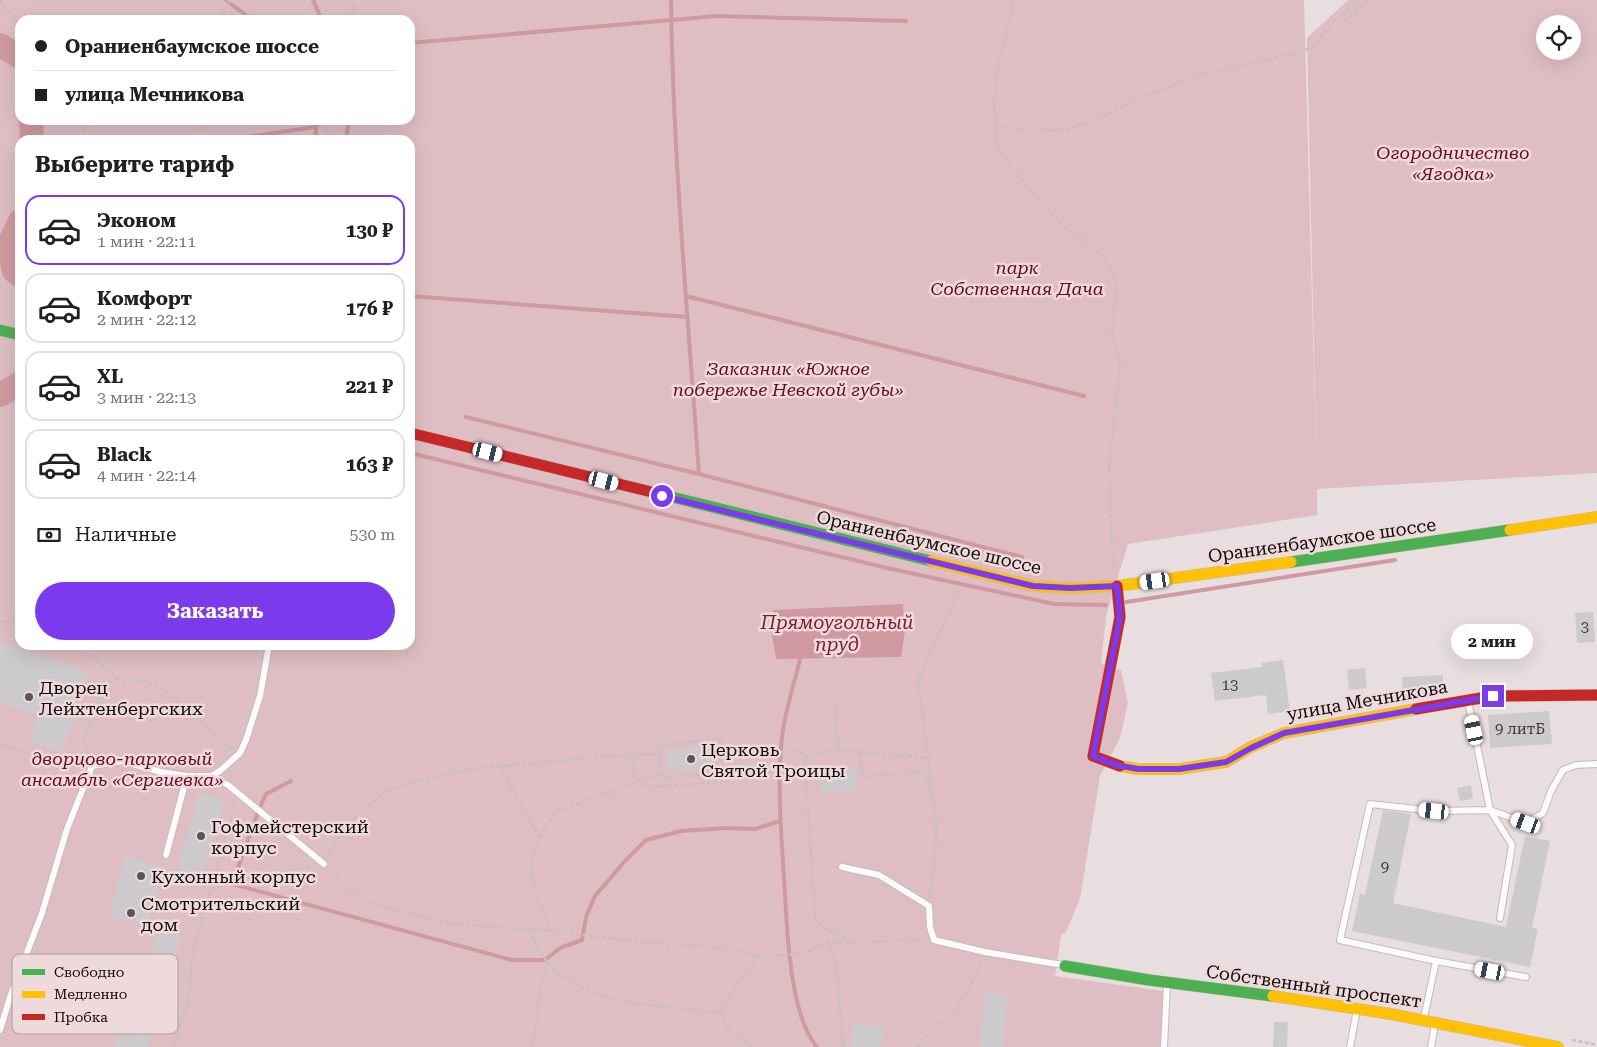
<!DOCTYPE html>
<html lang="ru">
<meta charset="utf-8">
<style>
:root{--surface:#fff;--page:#f6f6f6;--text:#202124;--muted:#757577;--line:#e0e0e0;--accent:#7c3aed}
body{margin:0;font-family:"Roboto Serif",serif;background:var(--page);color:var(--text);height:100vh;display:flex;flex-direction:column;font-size:19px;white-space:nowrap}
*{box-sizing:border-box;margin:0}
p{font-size:16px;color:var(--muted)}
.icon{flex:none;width:28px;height:28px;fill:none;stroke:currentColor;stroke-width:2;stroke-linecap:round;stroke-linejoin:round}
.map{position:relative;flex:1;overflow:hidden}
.details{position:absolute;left:15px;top:135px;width:400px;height:515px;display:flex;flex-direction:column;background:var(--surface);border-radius:15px;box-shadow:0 5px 20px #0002}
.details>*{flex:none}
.hud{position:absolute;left:15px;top:15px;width:400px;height:110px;border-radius:15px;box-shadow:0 5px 20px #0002;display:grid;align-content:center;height:110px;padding:0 20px;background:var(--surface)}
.controls{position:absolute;left:1536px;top:15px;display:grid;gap:10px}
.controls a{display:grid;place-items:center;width:45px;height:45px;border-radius:50%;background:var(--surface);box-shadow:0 5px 20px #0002;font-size:25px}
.end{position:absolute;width:22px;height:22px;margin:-11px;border:6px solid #7c3aed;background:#fff;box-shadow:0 0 0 2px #fff}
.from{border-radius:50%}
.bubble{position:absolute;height:35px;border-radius:18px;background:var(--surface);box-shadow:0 5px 20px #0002;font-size:16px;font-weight:700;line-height:35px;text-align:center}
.car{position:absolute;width:15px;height:30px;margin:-15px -8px;border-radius:6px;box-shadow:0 0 4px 1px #0007;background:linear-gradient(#fff 24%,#345 0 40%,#fff 0 76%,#345 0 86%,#fff 0)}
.hud b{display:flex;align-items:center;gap:18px;height:48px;font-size:19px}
.hud b+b{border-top:1px solid var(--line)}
.hud i{width:12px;height:12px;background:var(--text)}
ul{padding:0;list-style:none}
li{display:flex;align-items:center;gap:15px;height:70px;margin:0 10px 8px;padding:0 10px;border:2px solid var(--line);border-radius:15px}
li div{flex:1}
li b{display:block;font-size:19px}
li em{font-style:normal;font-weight:700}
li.selected{border-color:var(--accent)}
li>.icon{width:45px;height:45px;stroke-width:1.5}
h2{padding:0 20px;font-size:22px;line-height:60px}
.pay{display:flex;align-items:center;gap:12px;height:55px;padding:0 20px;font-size:19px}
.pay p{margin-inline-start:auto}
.primary-button{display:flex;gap:10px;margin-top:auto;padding:10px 20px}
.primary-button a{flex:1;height:58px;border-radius:30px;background:var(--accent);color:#fff;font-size:20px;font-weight:700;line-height:58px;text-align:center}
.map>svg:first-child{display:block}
.green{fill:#debec2;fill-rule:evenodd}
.water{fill:#d099a1}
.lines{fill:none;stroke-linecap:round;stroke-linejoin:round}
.stream{stroke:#d099a1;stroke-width:4}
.river{stroke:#d099a1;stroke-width:24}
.building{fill:#cccacd}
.lane-casing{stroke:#c4bbbc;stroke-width:8}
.fast-casing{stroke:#c4bbbc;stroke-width:12}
.slow-casing{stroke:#c4bbbc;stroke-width:12}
.jam-casing{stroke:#c4bbbc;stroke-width:12}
.path{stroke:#c5c1c1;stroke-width:2.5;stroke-dasharray:4 2.5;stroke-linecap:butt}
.lane{stroke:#fcfafa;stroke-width:6}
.fast{stroke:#4caf50;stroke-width:11}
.slow{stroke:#ffc107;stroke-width:11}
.jam{stroke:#c62828;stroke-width:11}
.route{stroke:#7c3aed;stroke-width:6}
.poi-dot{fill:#5d5555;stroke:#eed9db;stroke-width:2}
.labels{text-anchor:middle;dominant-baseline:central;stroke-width:5;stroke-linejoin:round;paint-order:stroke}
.number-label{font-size:15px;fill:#413c3c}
.park-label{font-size:18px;font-style:italic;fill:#660927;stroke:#eed9db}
.street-label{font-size:18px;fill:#110b0b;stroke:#eed9db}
.poi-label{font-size:18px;fill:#110b0b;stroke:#eed9db;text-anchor:start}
.water-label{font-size:19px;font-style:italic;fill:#781e35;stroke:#eed9db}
.key{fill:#eed9db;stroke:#ac9b9d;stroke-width:1}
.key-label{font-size:14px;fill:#110b0b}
</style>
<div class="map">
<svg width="1597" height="1047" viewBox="0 0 1597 1047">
<rect width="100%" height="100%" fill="#e9dedf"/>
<path class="green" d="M0 0H1304L1317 487 1307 38 1348 0H1597V473L1317 489V515L1128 544 1106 616 1101 663 1121 670 1128 703 1120 738 1100 776 1080 899 1066 932 1061 935 1055 976 1163 991 1160 1047H0ZM20 20H410V120H20ZM1545 24H1572V51H1545ZM20 140H410V645H20Z"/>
<path class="water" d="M903 604 905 630 901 657 776 659 771 628 773 610Z"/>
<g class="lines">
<path class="stream" d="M226 0 252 20
M313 0 322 20
M671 0C673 158 688 316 699 474
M410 43 717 16 906 21
M227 140 315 127
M315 140 317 120
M346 140 349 120
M410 296 688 317
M686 296 1084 396
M466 417 699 474 1022 557
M410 453 887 568 1054 604 1106 605
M1126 602 1395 560
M800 659C794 685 785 711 782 737 777 783 781 831 784 878 787 922 788 1013 817 1047
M259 809 266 794 291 781
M258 812 232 884 512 960H545L560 948 582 940 586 917 595 896 626 860 646 840 681 831 726 828 755 829 780 821"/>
<path class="river" d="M0 45 20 57
M31 120 32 140
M20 221 8 246 14 271 20 275
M0 395 20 383"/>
</g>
<path class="building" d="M1593 612 1595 642 1577 643 1575 613Z
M1514 632 1516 652 1487 656 1485 635Z
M0 641 89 673 77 706 79 707 61 752 29 740 38 716 0 702Z
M1283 660 1290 711 1268 714 1266 695 1215 701 1211 673 1262 667V663Z
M1365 668 1367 688 1349 690 1347 670Z
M1443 675V694L1403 696 1402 677Z
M1549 711 1552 744 1490 748 1488 715Z
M701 746V747H711L712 750H713V767L677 772V770L670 771V768H668V750Z
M848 767V770L856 769 858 789 821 793 819 772Z
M1471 785 1473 799 1460 801 1457 788Z
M199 793 224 800 202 879 177 872Z
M1383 810 1411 814 1393 903 1506 927 1525 836 1550 841 1532 928 1538 929 1530 967 1352 931 1360 894 1365 895Z
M125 856 165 867 148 926 109 915Z
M157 930 181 936 164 997 141 991Z
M986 993 1008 995 1003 1047H980Z
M1274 1022H1288L1287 1047H1273Z
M854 1023 884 1028 881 1047H850Z
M120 1029 151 1037 148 1047H115Z"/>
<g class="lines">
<g class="lane-casing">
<path id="lane" d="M1468 701 1490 810 1512 845 1500 918
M212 776 228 785 324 864
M166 855 187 776
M842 867 879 875 929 906 930 927 934 940 985 952 1063 965
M1436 961 1526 977
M1424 1018 1436 961 1340 940 1370 804 1434 811 1490 810 1526 823 1543 813 1551 791 1563 770 1576 765 1597 764
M0 1030 10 997 42 913 67 829 92 766 122 761 161 772 187 776H212L221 770 240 753 246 740 260 696 269 645
M1164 1047 1167 984
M1350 1047 1357 1009
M1431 1047 1435 1024"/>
</g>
<g class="fast-casing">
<path id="fast" d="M0 330 20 335
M668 496 931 561
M1291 562 1510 530
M1065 966 1149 980 1273 996"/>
</g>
<g class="slow-casing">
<path id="slow" d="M1510 530 1597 517
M931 561 1033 586 1070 588 1117 586 1291 562
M1120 766 1138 769H1179L1226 762 1251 747 1284 733 1416 709
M1273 996 1391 1014 1558 1047"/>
</g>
<g class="jam-casing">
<path id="jam" d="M410 433 668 496
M1117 586 1120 617 1093 756 1120 766
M1416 709 1493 696 1597 695"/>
</g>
<path class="path" d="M1 0V3L20 24
M1011 0V15L999 61 994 100 997 147 1012 170 1064 227 1097 251 1107 261 1117 283 1112 336 1120 364 1109 467 1112 548 1115 569
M220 20 230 0
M351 20 355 0
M1345 21 1368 0
M995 125 1027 131 1067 130 1103 116 1133 101 1197 76 1295 53 1313 47 1334 21 1358 0
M81 140 87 126 84 120
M199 140 201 120
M324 140 329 120
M0 621 20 624
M74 645 109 670 116 679 109 683 99 701 84 740 90 757
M116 679 144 681 164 689 232 749
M835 704 838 750
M720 739 723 772 662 778 659 745Z
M0 744 38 756H65L84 762
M860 753 863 777 915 772 925 776C944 811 934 858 930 897
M631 754C633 769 635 787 654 787L730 781 743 755
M722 756 799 751 805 756 838 750 928 758 918 679 959 592
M805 756 815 919 823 927 851 941
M928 758 931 787
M500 766 539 837
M328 856 345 827 357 815 386 791 412 782 477 768 561 761 596 756 660 754
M331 870 347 886 374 904 447 923 551 931 632 941 703 946 731 949 757 955H789L809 951 827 943 924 940
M211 889 233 882 313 866
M529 930C534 939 539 952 546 960 583 1007 666 1006 721 1013L730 1031 752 1047
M551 931C530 884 520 853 558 811L662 773
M827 943 836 963 843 1047
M721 1013C730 991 747 976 757 955
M1572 1040 1597 1045
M174 1047 189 997 192 957 235 802
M532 1047 538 1013 540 985 548 962
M917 1047 931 1031 955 1013 972 983 981 960"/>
<use href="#lane" class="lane"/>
<use href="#fast" class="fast"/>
<use href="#slow" class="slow"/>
<use href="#jam" class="jam"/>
</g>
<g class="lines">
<path class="route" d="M662 496 1033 586 1070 588 1117 586 1120 617 1093 756 1116 765 1138 769H1179L1226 762 1251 748 1284 733 1493 696"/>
</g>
<g class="poi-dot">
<circle cx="29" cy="697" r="5"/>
<circle cx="691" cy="759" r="5"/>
<circle cx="201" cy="836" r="5"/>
<circle cx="141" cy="876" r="5"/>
<circle cx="131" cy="913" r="5"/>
</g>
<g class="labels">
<g class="number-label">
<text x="1585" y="627">3</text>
<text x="1230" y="685">13</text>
<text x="1520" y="729">9 литБ</text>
<text x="1385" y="867">9</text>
</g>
<g class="park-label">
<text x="1453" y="152">Огородничество<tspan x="1453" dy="21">«Ягодка»</tspan></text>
<text x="1017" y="267">парк<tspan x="1017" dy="21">Собственная Дача</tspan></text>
<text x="788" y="368">Заказник «Южное<tspan x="788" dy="21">побережье Невской губы»</tspan></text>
<text x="122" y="758">дворцово-парковый<tspan x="122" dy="21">ансамбль «Сергиевка»</tspan></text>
</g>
<g class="street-label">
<text transform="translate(1322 540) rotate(-8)">Ораниенбаумское шоссе</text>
<text transform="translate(929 542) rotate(13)">Ораниенбаумское шоссе</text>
<text transform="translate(1367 700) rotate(-10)">улица Мечникова</text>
<text transform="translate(1314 986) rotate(8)">Собственный проспект</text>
</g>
<g class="poi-label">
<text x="39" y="687">Дворец<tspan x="39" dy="21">Лейхтенбергских</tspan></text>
<text x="701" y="749">Церковь<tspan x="701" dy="21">Святой Троицы</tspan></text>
<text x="211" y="826">Гофмейстерский<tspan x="211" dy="21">корпус</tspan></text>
<text x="151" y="876">Кухонный корпус</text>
<text x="141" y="903">Смотрительский<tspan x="141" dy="21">дом</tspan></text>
</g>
<g class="water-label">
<text x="837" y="622">Прямоугольный<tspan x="837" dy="22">пруд</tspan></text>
</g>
</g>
<rect x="12" y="954" width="166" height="80" rx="8" class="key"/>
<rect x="22" y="969" width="23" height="6" fill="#4caf50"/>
<rect x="22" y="991" width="23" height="7" fill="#ffc107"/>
<rect x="22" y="1014" width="23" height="6" fill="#c62828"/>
<g class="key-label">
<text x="54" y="977">Свободно</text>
<text x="54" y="999">Медленно</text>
<text x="54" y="1022">Пробка</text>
</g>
</svg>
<div class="controls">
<a><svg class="icon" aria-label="locate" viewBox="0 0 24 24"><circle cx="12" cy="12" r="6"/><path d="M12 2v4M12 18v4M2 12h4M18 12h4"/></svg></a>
</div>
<i class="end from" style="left:662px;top:496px"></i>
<i class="end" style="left:1493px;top:696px"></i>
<div class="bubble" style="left:1451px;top:624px;width:82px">2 мин</div>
<i class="car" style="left:488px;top:452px;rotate:104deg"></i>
<i class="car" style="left:604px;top:481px;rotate:104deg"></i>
<i class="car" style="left:1155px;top:581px;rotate:262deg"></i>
<i class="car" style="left:1474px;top:730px;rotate:348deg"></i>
<i class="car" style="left:1434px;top:811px;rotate:276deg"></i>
<i class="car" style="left:1526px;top:823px;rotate:290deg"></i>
<i class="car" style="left:1490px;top:971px;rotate:281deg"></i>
<div class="hud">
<b><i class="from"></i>Ораниенбаумское шоссе</b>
<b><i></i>улица Мечникова</b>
</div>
<section class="details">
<h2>Выберите тариф</h2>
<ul>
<li class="selected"><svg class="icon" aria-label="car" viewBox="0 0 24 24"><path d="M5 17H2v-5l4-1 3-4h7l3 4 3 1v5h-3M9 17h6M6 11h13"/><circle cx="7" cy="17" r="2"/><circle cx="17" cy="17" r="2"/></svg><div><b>Эконом</b><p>1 мин · 22:11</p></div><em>130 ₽</em></li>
<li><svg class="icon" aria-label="car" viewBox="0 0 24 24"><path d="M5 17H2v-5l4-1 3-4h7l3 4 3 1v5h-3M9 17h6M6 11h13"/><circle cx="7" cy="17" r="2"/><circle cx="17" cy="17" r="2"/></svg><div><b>Комфорт</b><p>2 мин · 22:12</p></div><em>176 ₽</em></li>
<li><svg class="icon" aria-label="car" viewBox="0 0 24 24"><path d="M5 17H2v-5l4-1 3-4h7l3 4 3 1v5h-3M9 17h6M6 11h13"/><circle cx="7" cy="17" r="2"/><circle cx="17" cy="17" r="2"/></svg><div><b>XL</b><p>3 мин · 22:13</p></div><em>221 ₽</em></li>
<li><svg class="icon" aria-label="car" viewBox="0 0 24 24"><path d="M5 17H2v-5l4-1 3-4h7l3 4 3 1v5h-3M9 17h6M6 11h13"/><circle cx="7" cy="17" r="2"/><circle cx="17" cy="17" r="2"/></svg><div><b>Black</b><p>4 мин · 22:14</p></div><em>163 ₽</em></li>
</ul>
<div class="pay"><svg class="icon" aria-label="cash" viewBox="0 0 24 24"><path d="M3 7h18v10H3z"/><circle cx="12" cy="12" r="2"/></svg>Наличные<p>530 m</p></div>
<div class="primary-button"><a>Заказать</a></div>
</section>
</div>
